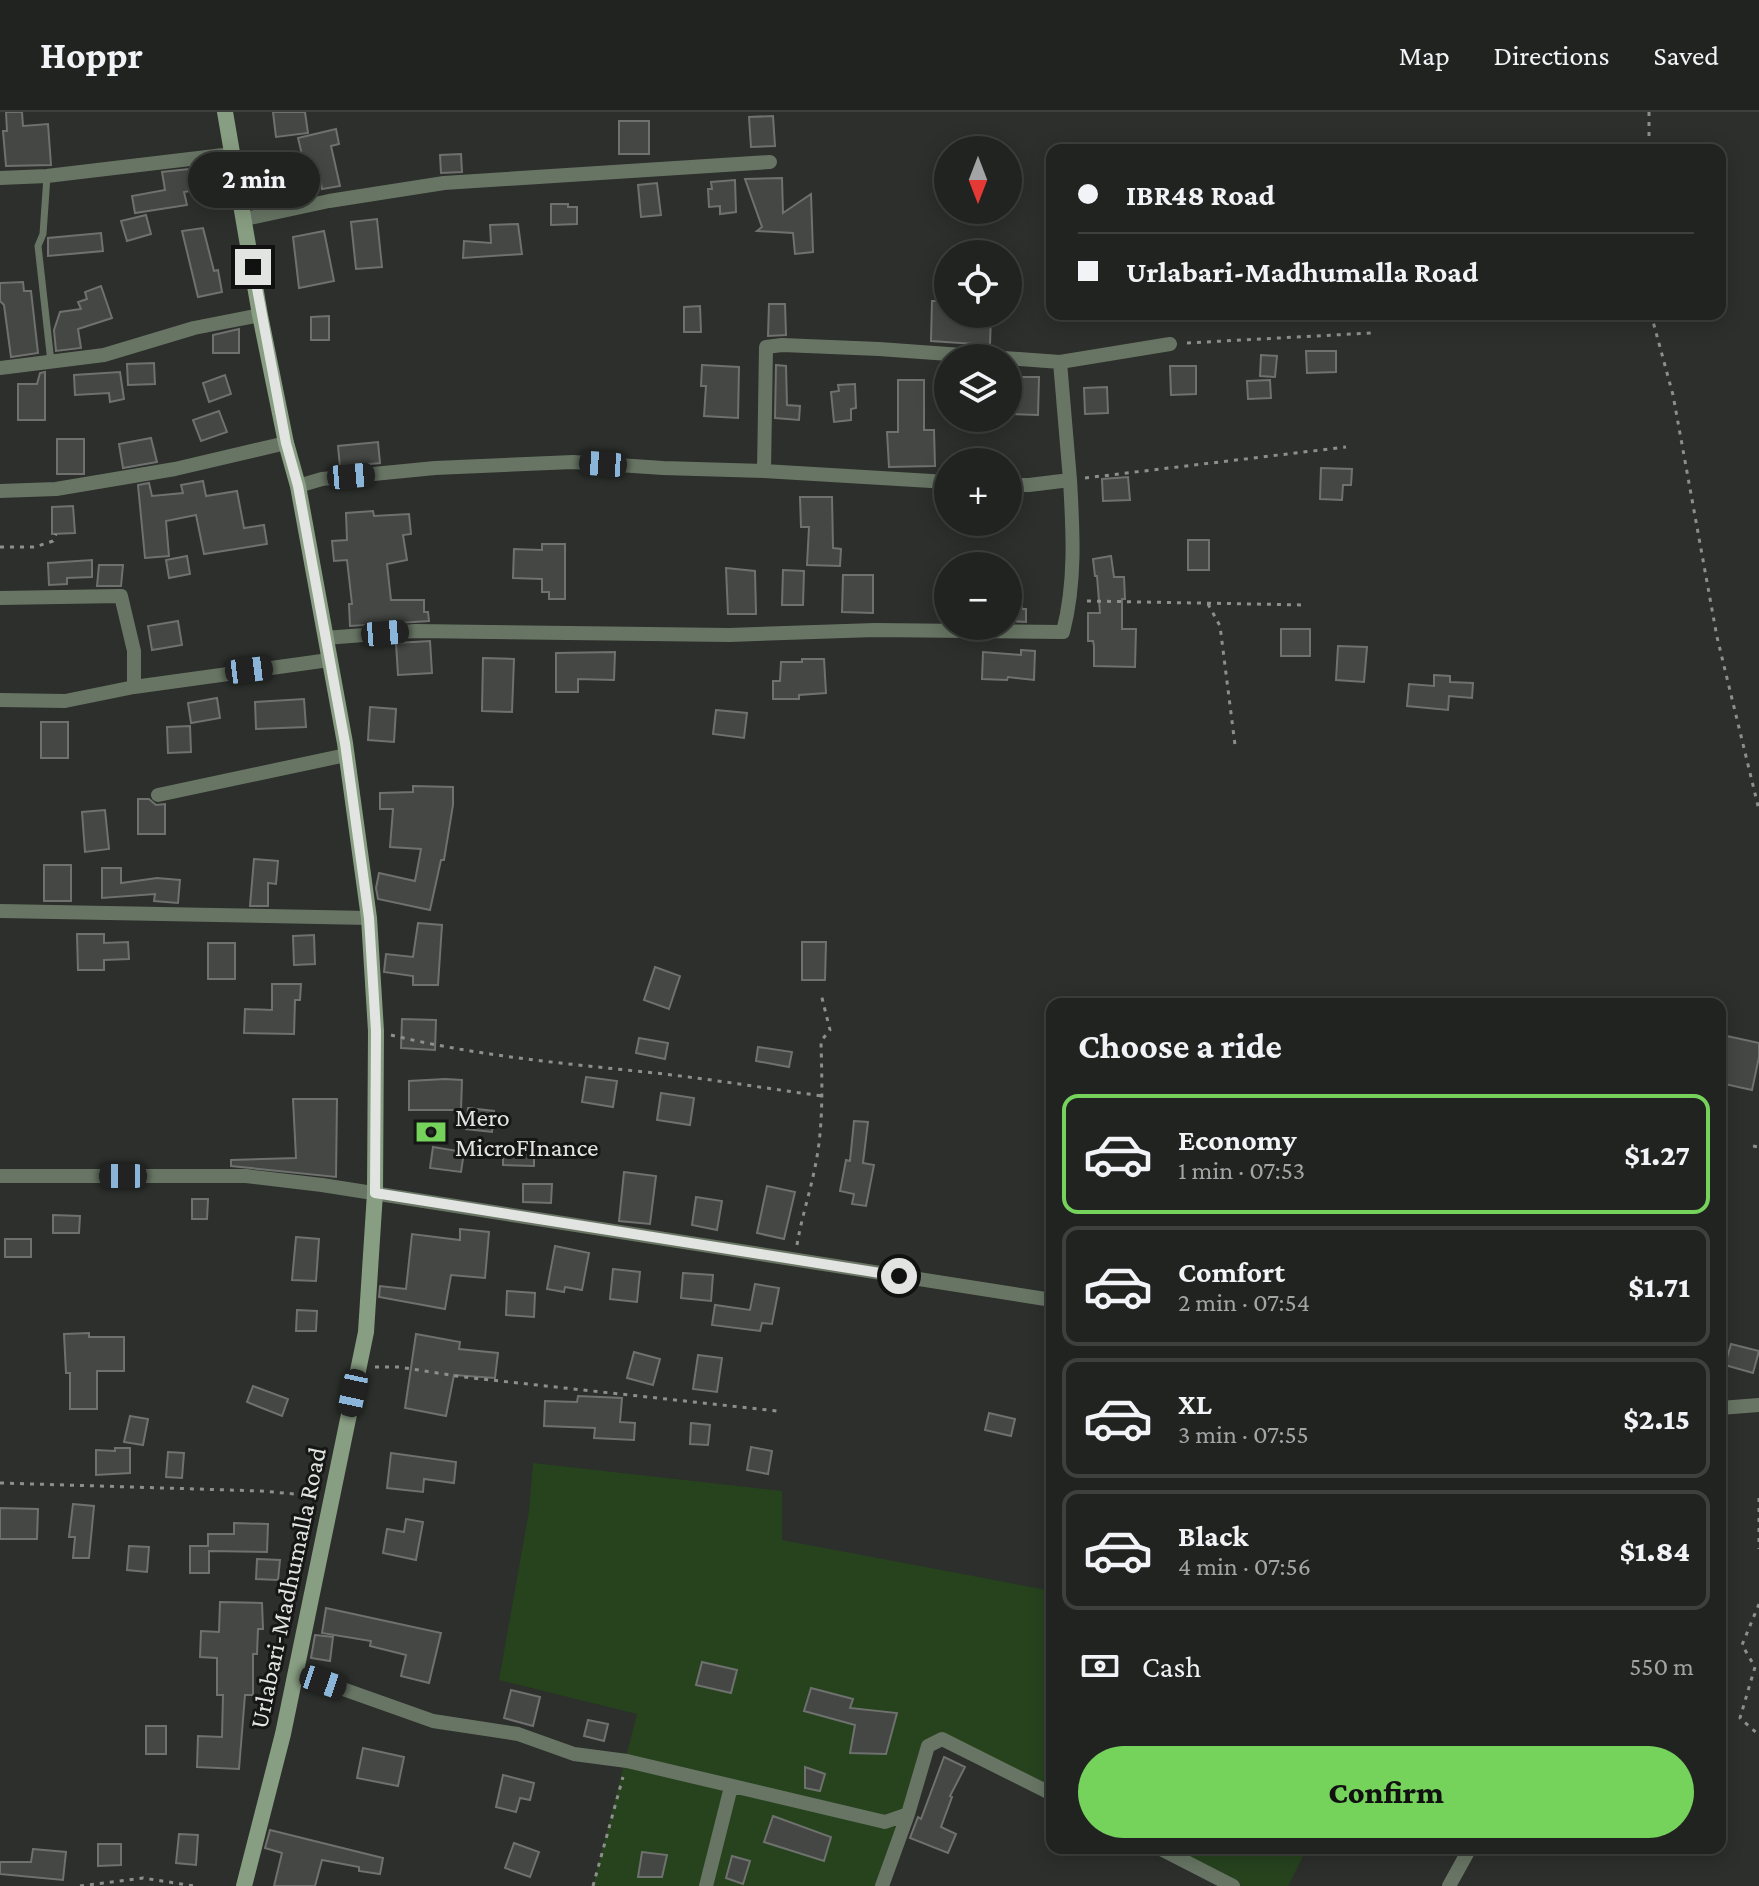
<!DOCTYPE html>
<meta charset="utf-8">
<style>
:root{--surface:#212320;--page:#2d2f2d;--text:#f1f3f6;--muted:#a2a4a5;--line:#3e403e;--accent:#75d25b}
body{margin:0;font-family:"Crimson Pro",serif;background:var(--page);color:var(--text);height:100vh;display:flex;flex-direction:column;font-size:30px;white-space:nowrap}
*{box-sizing:border-box;margin:0}
p{font-size:26px;color:var(--muted)}
.icon{flex:none;width:44px;height:44px;fill:none;stroke:currentColor;stroke-width:2;stroke-linecap:round;stroke-linejoin:round}
.map{position:relative;flex:1;overflow:hidden}
.panel{position:absolute;left:1046px;top:886px;width:680px;height:856px;display:flex;flex-direction:column;background:var(--surface);border-radius:16px;box-shadow:0 4px 20px #0003,0 0 0 2px var(--line)}
.panel>*{flex:none}
.guide{position:absolute;left:1046px;top:32px;width:680px;height:176px;border-radius:16px;box-shadow:0 4px 20px #0003,0 0 0 2px var(--line);display:grid;align-content:center;height:176px;padding:0 32px;background:var(--surface)}
.needle{width:52px;rotate:180deg}
.buttons{position:absolute;left:934px;top:24px;display:grid;gap:16px}
.buttons a{display:grid;place-items:center;width:88px;height:88px;border-radius:50%;background:var(--surface);box-shadow:0 4px 20px #0003,0 0 0 2px var(--line);font-size:40px}
.end{position:absolute;width:36px;height:36px;margin:-18px;border:10px solid #e2e4e2;background:#111;box-shadow:0 0 0 4px #111}
.from{border-radius:50%}
.bubble{position:absolute;height:56px;border-radius:28px;background:var(--surface);box-shadow:0 4px 20px #0003,0 0 0 2px var(--line);font-size:26px;font-weight:800;line-height:56px;text-align:center}
.car{position:absolute;width:24px;height:48px;margin:-24px -12px;border-radius:10px;box-shadow:0 0 6px 2px #0007;background:linear-gradient(#222 24%,#8ab4d8 0 40%,#222 0 76%,#8ab4d8 0 86%,#222 0)}
.guide b{display:flex;align-items:center;gap:28px;height:76px;font-size:30px}
.guide b+b{border-top:2px solid var(--line)}
.guide i{width:20px;height:20px;background:var(--text)}
ul{padding:0;list-style:none}
li{display:flex;align-items:center;gap:24px;height:120px;margin:0 16px 12px;padding:0 16px;border:4px solid var(--line);border-radius:16px}
li div{flex:1}
li b{display:block;font-size:30px}
li em{font-style:normal;font-weight:800}
li.current{border-color:var(--accent)}
li>.icon{width:72px;height:72px;stroke-width:1.5}
h2{padding:0 32px;font-size:36px;line-height:96px}
.pay{display:flex;align-items:center;gap:20px;height:88px;padding:0 32px;font-size:30px}
.pay p{margin-inline-start:auto}
.primary-button{display:flex;gap:16px;margin-top:auto;padding:16px 32px}
.primary-button a{flex:1;height:92px;border-radius:48px;background:var(--accent);color:#111;font-size:32px;font-weight:800;line-height:92px;text-align:center}
header{display:flex;align-items:center;gap:48px;box-sizing:border-box;height:112px;padding:0 40px;background:var(--surface);border-bottom:2px solid var(--line)}
header strong{font-size:38px}
nav{display:flex;gap:44px;margin-inline-start:auto;font-size:28px}
.map>svg:first-child{display:block}
.green{fill:#26431e}
.building{fill:#444743;stroke:#6e716d;stroke-width:2}
.lines{fill:none;stroke-linecap:round;stroke-linejoin:round}
.path{stroke:#8d8f8c;stroke-width:3;stroke-dasharray:4 6;stroke-linecap:butt}
.lane{stroke:#687564;stroke-width:7}
.street{stroke:#687564;stroke-width:14}
.secondary{stroke:#889e82;stroke-width:16}
.route{stroke:#e2e4e2;stroke-width:10}
.labels{text-anchor:middle;dominant-baseline:central;stroke-width:6;stroke-linejoin:round;paint-order:stroke}
.poi-label{font-size:26px;fill:#e2e4e2;stroke:#151615;text-anchor:start}
.street-label{font-size:26px;fill:#e2e4e2;stroke:#151615}
</style>
<header>
<strong>Hoppr</strong>
<nav><a>Map</a><a>Directions</a><a>Saved</a></nav>
</header>
<div class="map">
<svg width="1759" height="1774" viewBox="0 0 1759 1774">
<rect width="100%" height="100%" fill="#2c2f2b"/>
<path class="green" d="M533 1351 782 1379V1428L1052 1479V1682L942 1627 928 1634 882 1774H593L637 1602 499 1568 529 1399Z
M1159 1736H1307L1288 1774H1233Z"/>
<path class="building" d="M6 0H22L23 14 48 12 51 53 6 54 3 19H7Z
M273 0H305L308 21 276 25Z
M773 4 775 34 751 35 749 5Z
M619 9H649V42H619Z
M336 17 339 32 331 34 340 74 322 77 321 71 310 73 307 51H304L298 26Z
M461 42 462 60 441 61 440 43Z
M198 56 202 77 184 80 187 93 135 101 132 84 165 78 162 60Z
M782 66 783 101 811 82 813 140 795 142 793 121 757 119 762 115 745 67Z
M735 68 736 100 720 102V94L709 95 708 77H712L711 70Z
M657 71 661 103 641 105 638 73Z
M551 92H568V95H577V112L551 113Z
M146 103 151 122 127 129 121 109Z
M377 107 382 155 356 157 351 110Z
M518 112 522 142 463 146 464 129 491 131 490 113Z
M203 116 214 159 218 158 222 180 198 185 182 119Z
M324 119 334 169 299 176 293 125Z
M101 121 103 139 48 144V126Z
M23 170 24 179H31L38 241 11 245 4 193 0 189V171Z
M101 174 112 206 78 217 81 236 56 239 54 218 60 200 81 197 78 190 87 187 85 180Z
M932 189H948V202H991L990 233 931 229Z
M769 192H785L786 223 768 224Z
M700 194 701 220H684V195Z
M329 204V228H311V205Z
M239 217V241H213V223Z
M1306 239H1336V260L1307 261Z
M1261 243 1277 244 1275 265 1260 264Z
M154 251 155 272 128 273 127 252Z
M702 253 739 255 738 306 704 304 706 274H701Z
M776 253 786 254 787 293 800 294 799 308 775 306Z
M1170 254H1196V282L1171 283Z
M45 260V308H18V272H37L40 261Z
M120 260 124 287 110 290 109 281 75 283 74 263Z
M225 263 231 282 209 290 203 271Z
M1013 265H1039L1038 303 1012 302Z
M898 268H924V318H934L935 354 889 355 887 320H898Z
M1270 268 1271 286 1248 287 1247 269Z
M855 272 856 296 851 297V308L834 310 831 280 839 279 838 273Z
M1107 275 1108 301 1085 302 1084 276Z
M219 299 227 320 201 329 193 308Z
M151 326 157 350 123 356 119 332Z
M57 327H84V362H57Z
M378 330 380 351 340 355 338 334Z
M1321 356 1352 357 1351 373H1343L1342 388 1320 387Z
M1128 365 1130 388 1103 389 1102 367Z
M203 369 206 384 237 379 244 416 264 413 267 432 204 442 196 403 166 409 169 444 145 446 138 373 149 371 152 384 183 381 181 373Z
M800 385H832L833 436 841 437 840 454 807 453 809 415H801Z
M73 394 75 421 52 422V395Z
M373 399 374 404 409 402 411 422 403 423 407 448 387 452 391 488H424V500H428L429 509 350 514 349 492H352L347 448 334 449 332 429 347 428 346 401Z
M1188 428H1209V458H1188Z
M542 432H565V487H549V480H542V467L513 466 514 437 542 438Z
M187 444 190 462 169 466 166 448Z
M1111 444 1114 465H1124L1125 487H1122V517H1136L1135 555 1094 554V534L1093 529H1088V501H1100L1097 464H1095L1093 447Z
M92 448V465L67 466V472L49 473 48 451Z
M99 453H123L121 474H97Z
M726 456 755 459 756 502H728Z
M783 458 804 459 803 493H782Z
M843 463H873V501L842 500Z
M1008 480H1022V497H1026V510L1010 509Z
M178 509 182 533 152 538 148 514Z
M1281 517H1310V544H1281Z
M430 529 432 561 398 563 396 531Z
M1338 534 1367 535 1364 570 1336 568Z
M1021 538 1035 539 1034 568 1008 565 1007 568 982 567 983 540 1021 543Z
M615 540 614 568 578 567V580H556V541Z
M483 546 514 547 512 600 482 599Z
M802 547H824L826 581 799 583V587H773V569H780L781 550H802Z
M1434 563 1450 564V570L1473 571 1472 586 1449 584 1448 598 1407 594 1409 572 1434 574Z
M217 586 220 606 191 611 188 591Z
M304 587 306 615 256 617 255 590Z
M370 595 396 597 394 630 368 628Z
M716 598 747 601 744 626 713 622Z
M41 610H68V646H41Z
M190 614 191 640 168 641 167 615Z
M413 674 453 675V693L444 748H441L430 798 378 787 376 776 379 761 415 769 421 737 390 735 393 697H380V681L413 680Z
M138 687H149L156 693 165 692V722H138Z
M105 698 109 737 85 740 82 700Z
M254 747 278 749 276 772 268 771V794H250Z
M44 753H71V789H44Z
M102 756H121V771L157 766 180 768 178 791 154 789 155 782 102 786Z
M418 811 442 813 438 873H413V864L384 860 386 842 413 845Z
M77 822H104V831L128 830 129 847 104 848V858H78Z
M314 823 315 852 294 853 293 824Z
M802 830H826L825 868H802Z
M208 831H235V867H208Z
M655 855 680 864 669 897 644 888Z
M272 872H301L300 888H295L294 922 244 921 245 897 272 898Z
M402 907 436 908 435 938 401 936Z
M1727 924 1759 931V945L1752 978 1720 971V957Z
M639 926 668 931 665 947 636 941Z
M758 935 792 940 789 955 756 949Z
M586 965 617 969 613 995 582 990Z
M445 967 462 968 461 998H409V969Z
M661 981 694 986 690 1013 657 1008Z
M293 987H337L336 1065 231 1054V1048L296 1046Z
M468 996 494 999 492 1020 466 1017Z
M854 1009 868 1010 863 1051 874 1053 866 1094 852 1092 854 1082 840 1079 846 1048 850 1049Z
M433 1035 464 1040 461 1060 430 1056Z
M503 1037 534 1038V1054L503 1053Z
M624 1060 656 1064 650 1112 619 1109Z
M523 1072H552L551 1091 523 1090Z
M767 1074 795 1080 784 1127 757 1121Z
M696 1085 722 1089 717 1118 692 1113Z
M192 1087H208L207 1107H192Z
M53 1103 80 1104 79 1121H53Z
M460 1117 489 1120 485 1166 451 1163 445 1197 379 1185 380 1174 406 1177 412 1122 460 1128Z
M296 1125 319 1127 316 1169 292 1168Z
M5 1127H31V1145H5Z
M555 1134 589 1141 582 1178 565 1175 564 1180 547 1177Z
M613 1157 640 1160 637 1190 610 1187Z
M683 1161 713 1163 711 1189 681 1186Z
M755 1172 779 1176 772 1212 762 1211 760 1219 712 1213 715 1193 750 1198Z
M507 1179 535 1181 534 1205 506 1203Z
M297 1198 317 1199 316 1219H296Z
M89 1221V1225H124V1259H97V1297H70V1261H66L64 1222Z
M416 1222 460 1230 459 1237 498 1241 495 1266 454 1263 446 1304 405 1296Z
M1731 1232 1759 1239 1753 1261 1725 1253Z
M634 1240 660 1247 653 1273 627 1266Z
M698 1243 722 1246 717 1280 693 1277Z
M253 1274 288 1287 282 1304 247 1290Z
M578 1284 622 1286 620 1310 635 1311 634 1328 594 1326 595 1316 544 1314 545 1289 577 1290Z
M989 1301 1015 1307 1011 1324 985 1318Z
M130 1304 148 1307 143 1333 124 1330Z
M691 1311 710 1313 708 1333 690 1332Z
M751 1335 772 1339 768 1362 747 1358Z
M115 1336H130V1361L96 1363V1338L115 1339Z
M168 1340 184 1341 182 1366 166 1365Z
M391 1341 456 1350 454 1371 424 1367 423 1380 387 1376Z
M73 1392 94 1394 89 1446H73L75 1425H69Z
M0 1396 38 1397 37 1427H0Z
M406 1407 423 1410 416 1448 383 1441 387 1417 404 1420Z
M234 1411 268 1412 267 1440 209 1439V1461H190V1434H208V1422H234Z
M129 1434 149 1435 147 1460 127 1458Z
M257 1447 280 1448 278 1468 256 1467Z
M220 1490 262 1491 263 1517H258L257 1542H253V1583H245L239 1657 197 1655 198 1624 222 1625 223 1583H217V1546L200 1545 201 1519 219 1520Z
M326 1496 441 1521 429 1571 401 1564 406 1543 370 1534 371 1529 322 1521Z
M315 1523 333 1525 330 1549 311 1546Z
M702 1550 737 1558 731 1581 696 1573Z
M811 1576 853 1587 850 1596 897 1601 886 1642 850 1641 855 1613 804 1599Z
M511 1578 540 1585 533 1614 504 1606Z
M588 1608 608 1612 604 1629 584 1624Z
M146 1614H166V1642H146Z
M363 1636 404 1645 398 1674 357 1666Z
M944 1645 965 1655 950 1684 952 1685 941 1715 956 1722 948 1741 910 1726 918 1705 921 1707Z
M805 1655 825 1662 820 1679 805 1676Z
M503 1663 534 1671 530 1688 520 1686 516 1700 496 1695Z
M773 1704 831 1725 824 1749 764 1730Z
M270 1718 383 1746 380 1762 359 1759V1755L322 1748 315 1774H274L282 1741 265 1736Z
M179 1722 198 1723 196 1753 176 1751Z
M514 1731 539 1740 530 1765 505 1756Z
M98 1732H121V1753L98 1754Z
M33 1737 66 1740 63 1768 0 1762V1750H31Z
M642 1740 667 1743 662 1765H638Z
M732 1744 750 1749 743 1772 726 1766Z"/>
<g class="lines">
<path class="path" d="M1649 0V38
M1651 202 1673 283 1717 525 1759 698
M1187 231 1371 221
M1085 366 1346 335
M0 435H35L53 429 56 422
M1087 489 1307 493
M1208 492 1220 514 1235 633
M391 923C481 945 572 952 664 962 717 968 770 977 823 984
M1753 1034 1759 1035
M797 1133C801 1108 809 1084 814 1060 824 1016 822 973 821 929L830 918 821 882
M375 1255H399L463 1265 777 1299
M0 1371 262 1379 316 1384
M1759 1386V1437
M1759 1492 1742 1533 1755 1555 1740 1606 1759 1623
M80 1774 143 1766 194 1774
M593 1774 623 1665"/>
<path class="lane" d="M47 64 43 122 38 134 51 250"/>
<path class="street" d="M0 66 47 64 232 42
M245 107 329 89 444 71 770 50
M0 256 104 243 194 216 260 203
M764 359 948 370
M1008 373H1029L1070 368 1060 250
M298 374 322 367 435 356 573 350 663 356 764 359 766 235 782 233 879 237 1060 250 1170 232
M0 379 56 377 175 357 286 331
M0 486 121 484 134 539V575L65 589 0 588
M325 526 415 519 729 523 875 518 1063 520C1076 470 1073 419 1070 368
M134 575 329 548
M158 683 346 643
M0 799 369 806
M0 1064H246L322 1073 1052 1188
M1720 1296 1759 1293
M295 1560 433 1609 518 1622 574 1642 627 1649 885 1710 908 1702 928 1634 942 1627 1052 1682
M1159 1736 1233 1774
M706 1774 731 1675
M882 1774 908 1702
M1449 1774 1470 1736"/>
<path class="secondary" d="M225 0 260 203 286 331 298 374 345 631 369 806 376 919 375 1081 366 1220 283 1622 244 1774"/>
</g>
<g class="lines">
<path class="route" d="M253 155 286 331 298 374 345 631 369 806 376 919 375 1081 899 1164"/>
</g>
<defs>
<g id="bank-bare" transform="scale(2.4)"><path d="M-6-4H6V4H-6ZM0-2.3a2.3 2.3 0 1 0 0 4.6a2.3 2.3 0 1 0 0-4.6Z" fill="#75d25b" stroke="#151615" stroke-width="2.5" paint-order="stroke"/></g>
</defs>
<g fill-rule="evenodd">
<use href="#bank-bare" x="431" y="1020"/>
</g>
<g class="labels">
<g class="poi-label">
<text x="455" y="1005">Mero<tspan x="455" dy="30">MicroFInance</tspan></text>
</g>
<g class="street-label">
<text transform="translate(288 1476) rotate(-78)">Urlabari-Madhumalla Road</text>
</g>
</g>
</svg>
<div class="buttons">
<a><svg class="needle" viewBox="-14 -14 28 28"><path d="M0-13l5 13h-10z" fill="#e53935"/><path d="M0 13l5-13h-10z" fill="#a2a4a5"/></svg></a>
<a><svg class="icon" aria-label="locate" viewBox="0 0 24 24"><circle cx="12" cy="12" r="6"/><path d="M12 2v4M12 18v4M2 12h4M18 12h4"/></svg></a>
<a><svg class="icon" aria-label="layers" viewBox="0 0 24 24"><path d="M12 4l9 5-9 5-9-5zM3 14l9 5 9-5"/></svg></a>
<a>+</a>
<a>−</a>
</div>
<i class="end from" style="left:899px;top:1164px"></i>
<i class="end" style="left:253px;top:155px"></i>
<div class="bubble" style="left:188px;top:40px;width:132px">2 min</div>
<i class="car" style="left:603px;top:352px;rotate:274deg"></i>
<i class="car" style="left:351px;top:364px;rotate:85deg"></i>
<i class="car" style="left:385px;top:521px;rotate:85deg"></i>
<i class="car" style="left:249px;top:558px;rotate:83deg"></i>
<i class="car" style="left:123px;top:1064px;rotate:270deg"></i>
<i class="car" style="left:353px;top:1281px;rotate:192deg"></i>
<i class="car" style="left:323px;top:1570px;rotate:109deg"></i>
<div class="guide">
<b><i class="from"></i>IBR48 Road</b>
<b><i></i>Urlabari-Madhumalla Road</b>
</div>
<section class="panel">
<h2>Choose a ride</h2>
<ul>
<li class="current"><svg class="icon" aria-label="car" viewBox="0 0 24 24"><path d="M5 17H2v-5l4-1 3-4h7l3 4 3 1v5h-3M9 17h6M6 11h13"/><circle cx="7" cy="17" r="2"/><circle cx="17" cy="17" r="2"/></svg><div><b>Economy</b><p>1 min · 07:53</p></div><em>$1.27</em></li>
<li><svg class="icon" aria-label="car" viewBox="0 0 24 24"><path d="M5 17H2v-5l4-1 3-4h7l3 4 3 1v5h-3M9 17h6M6 11h13"/><circle cx="7" cy="17" r="2"/><circle cx="17" cy="17" r="2"/></svg><div><b>Comfort</b><p>2 min · 07:54</p></div><em>$1.71</em></li>
<li><svg class="icon" aria-label="car" viewBox="0 0 24 24"><path d="M5 17H2v-5l4-1 3-4h7l3 4 3 1v5h-3M9 17h6M6 11h13"/><circle cx="7" cy="17" r="2"/><circle cx="17" cy="17" r="2"/></svg><div><b>XL</b><p>3 min · 07:55</p></div><em>$2.15</em></li>
<li><svg class="icon" aria-label="car" viewBox="0 0 24 24"><path d="M5 17H2v-5l4-1 3-4h7l3 4 3 1v5h-3M9 17h6M6 11h13"/><circle cx="7" cy="17" r="2"/><circle cx="17" cy="17" r="2"/></svg><div><b>Black</b><p>4 min · 07:56</p></div><em>$1.84</em></li>
</ul>
<div class="pay"><svg class="icon" aria-label="cash" viewBox="0 0 24 24"><path d="M3 7h18v10H3z"/><circle cx="12" cy="12" r="2"/></svg>Cash<p>550 m</p></div>
<div class="primary-button"><a>Confirm</a></div>
</section>
</div>
